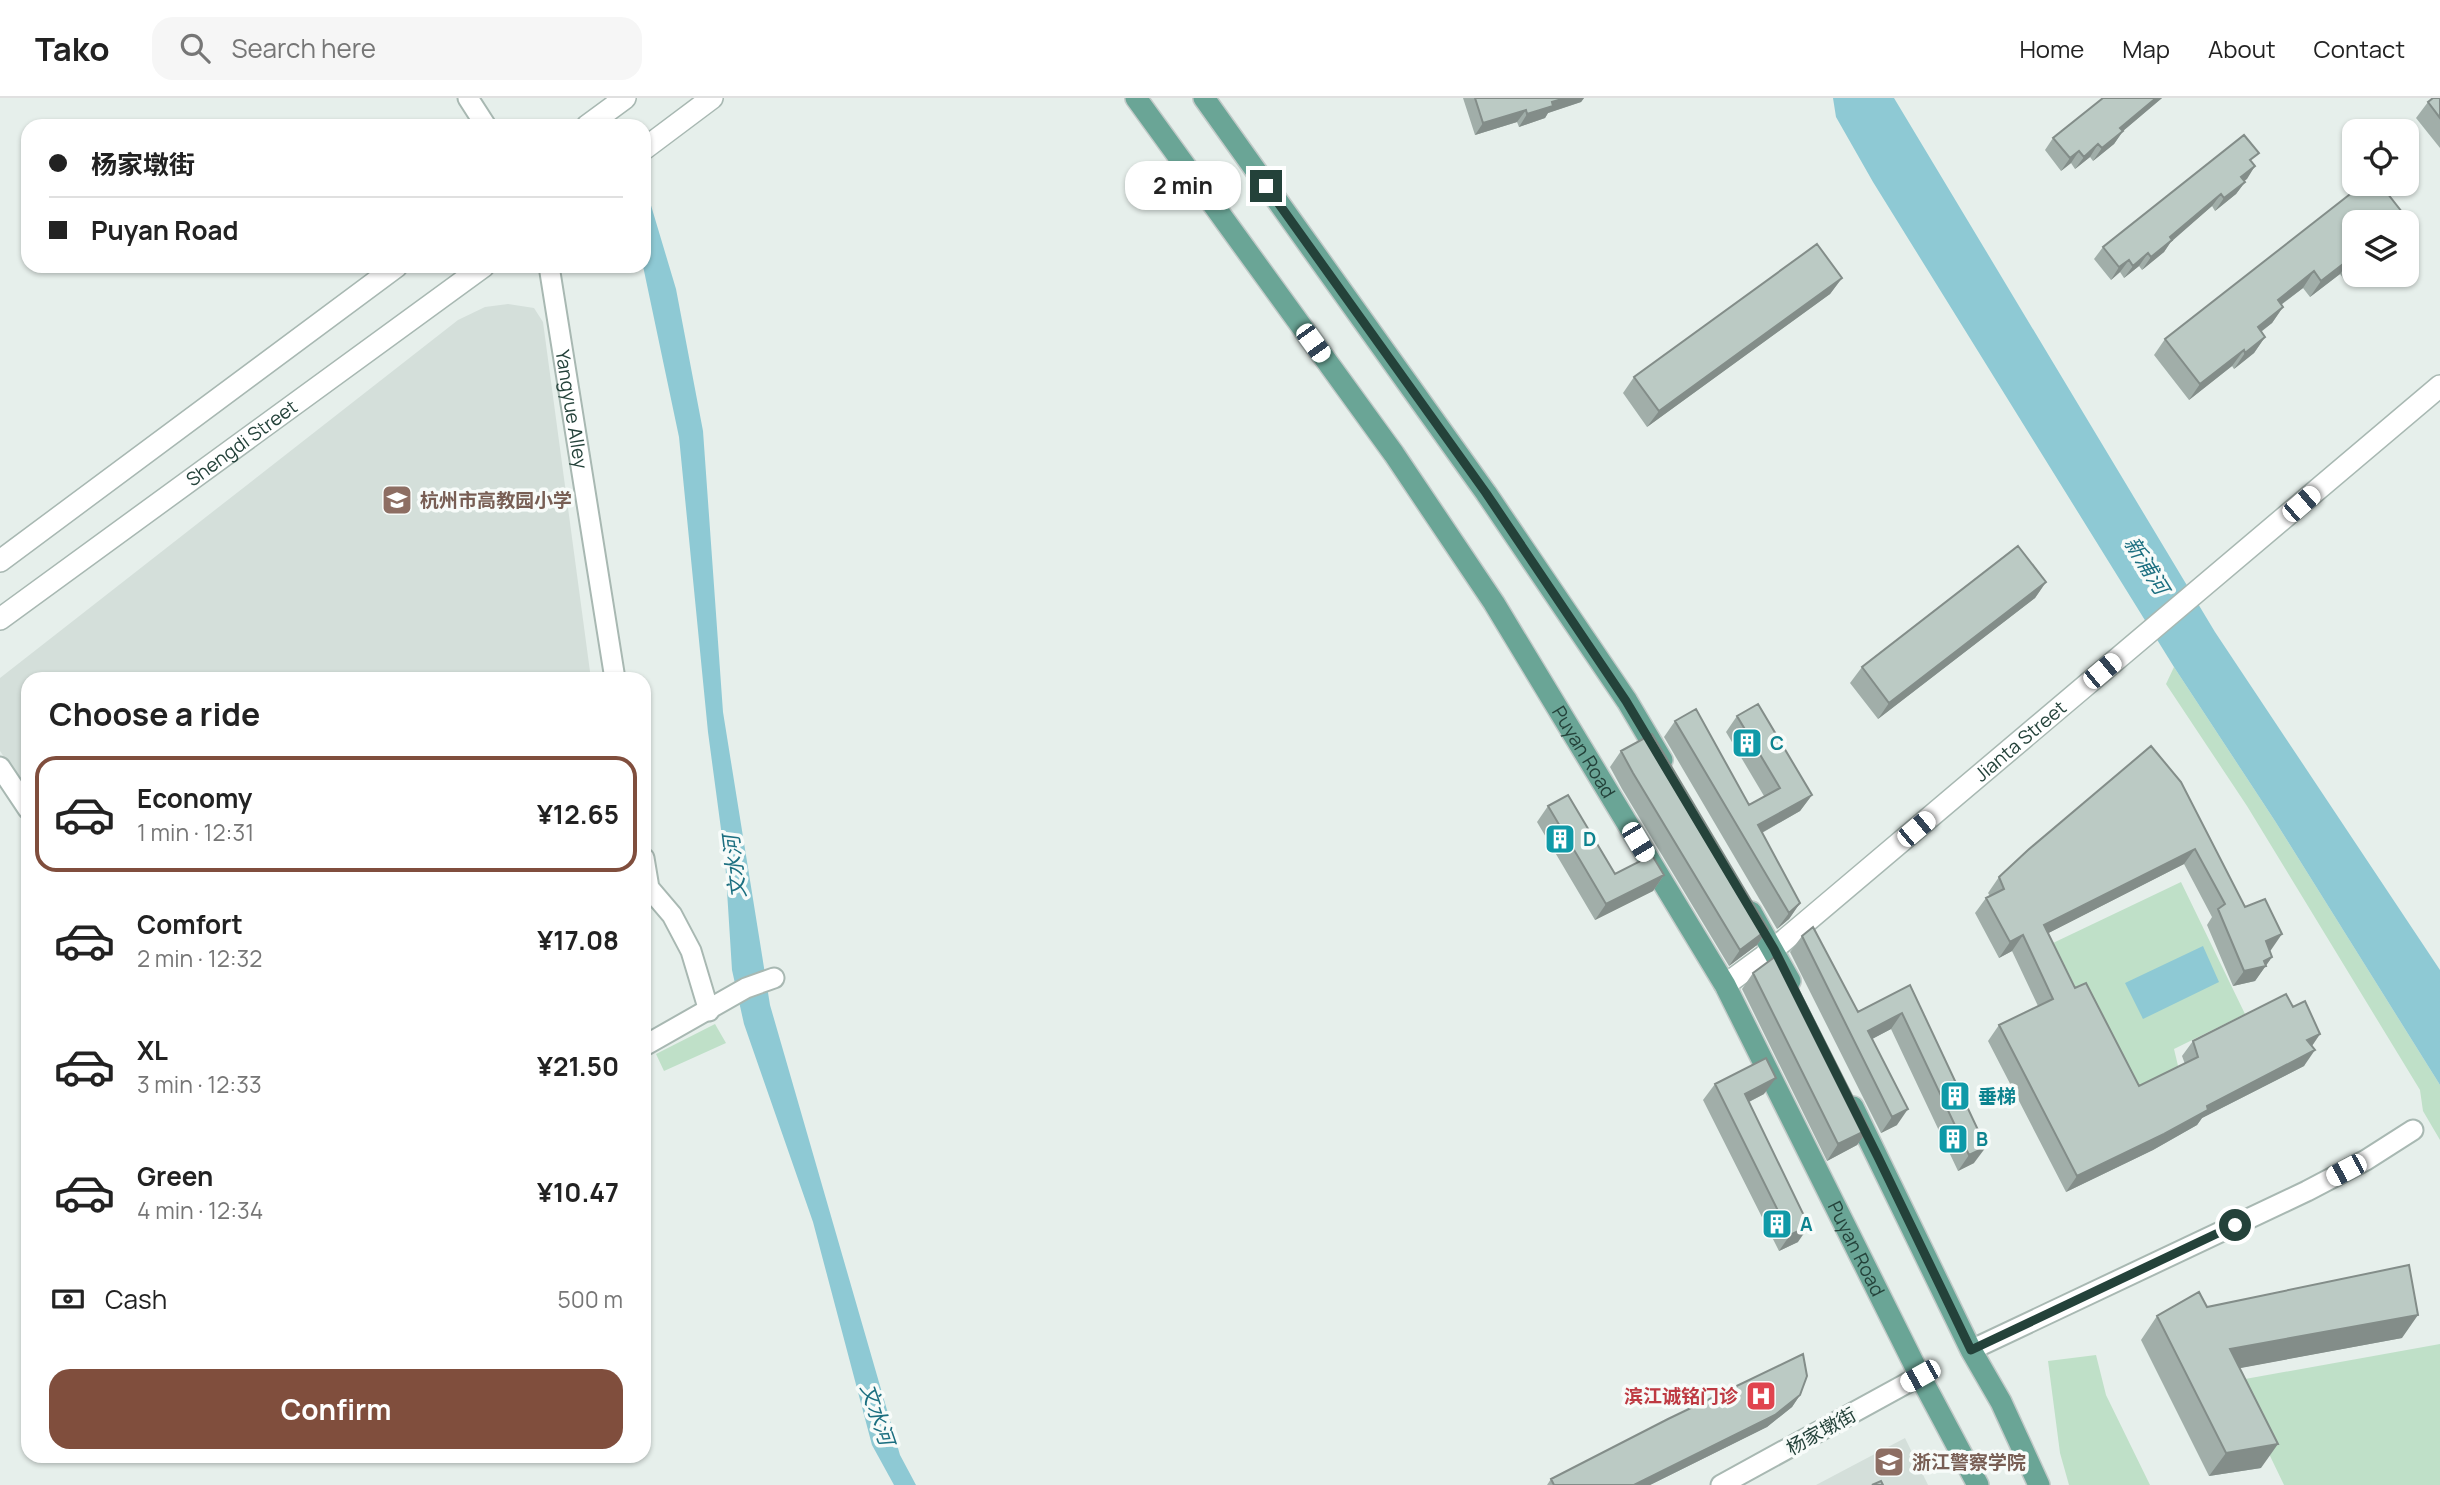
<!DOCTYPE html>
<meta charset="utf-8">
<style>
:root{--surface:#fff;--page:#f6f6f6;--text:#222;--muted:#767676;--line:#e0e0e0;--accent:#804e3d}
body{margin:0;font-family:Manrope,"Noto Sans SC",sans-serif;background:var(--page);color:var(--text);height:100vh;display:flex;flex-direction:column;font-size:26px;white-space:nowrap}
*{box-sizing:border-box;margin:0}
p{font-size:23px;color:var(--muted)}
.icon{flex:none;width:38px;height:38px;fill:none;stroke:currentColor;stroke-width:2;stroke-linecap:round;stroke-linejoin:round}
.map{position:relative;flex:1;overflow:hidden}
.sheet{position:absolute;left:21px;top:574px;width:630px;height:791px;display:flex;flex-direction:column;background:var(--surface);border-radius:21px;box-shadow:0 2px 5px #0004}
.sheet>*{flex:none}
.top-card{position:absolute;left:21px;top:21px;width:630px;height:154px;border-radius:21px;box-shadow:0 2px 5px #0004;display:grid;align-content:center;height:154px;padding:0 28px;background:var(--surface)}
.buttons{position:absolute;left:2342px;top:21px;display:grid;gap:14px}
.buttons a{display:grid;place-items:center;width:77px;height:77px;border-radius:14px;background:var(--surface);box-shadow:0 2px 5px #0004;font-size:35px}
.end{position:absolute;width:32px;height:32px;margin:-16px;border:9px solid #24423a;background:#fff;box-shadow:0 0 0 4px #fff}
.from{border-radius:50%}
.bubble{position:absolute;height:49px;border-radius:21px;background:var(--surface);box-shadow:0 2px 5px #0004;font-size:23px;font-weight:700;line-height:49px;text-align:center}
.car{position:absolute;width:21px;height:42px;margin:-21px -10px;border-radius:9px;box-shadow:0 0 5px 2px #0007;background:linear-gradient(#fff 24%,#345 0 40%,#fff 0 76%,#345 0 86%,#fff 0)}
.top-card b{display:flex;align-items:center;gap:24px;height:66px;font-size:26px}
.top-card b+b{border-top:2px solid var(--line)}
.top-card i{width:18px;height:18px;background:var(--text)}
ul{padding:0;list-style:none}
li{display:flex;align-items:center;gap:21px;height:116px;margin:0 14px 10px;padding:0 14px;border:4px solid transparent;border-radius:21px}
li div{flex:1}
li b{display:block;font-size:26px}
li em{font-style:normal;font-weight:700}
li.on{border-color:var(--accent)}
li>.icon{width:63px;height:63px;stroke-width:1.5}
h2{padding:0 28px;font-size:32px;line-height:84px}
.pay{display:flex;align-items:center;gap:18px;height:77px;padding:0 28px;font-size:26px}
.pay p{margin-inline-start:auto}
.action{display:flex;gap:14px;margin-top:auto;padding:14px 28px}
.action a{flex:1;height:80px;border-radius:21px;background:var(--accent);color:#fff;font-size:28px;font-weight:700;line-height:80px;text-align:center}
header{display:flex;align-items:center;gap:42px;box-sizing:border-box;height:98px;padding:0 35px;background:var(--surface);border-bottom:2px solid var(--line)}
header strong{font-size:33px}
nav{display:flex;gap:38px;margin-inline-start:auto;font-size:24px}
.search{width:490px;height:63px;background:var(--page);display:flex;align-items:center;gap:18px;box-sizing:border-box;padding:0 24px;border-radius:21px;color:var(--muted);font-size:26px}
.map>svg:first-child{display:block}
.built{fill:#d4dfda}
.green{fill:#bfe0c8}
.water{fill:#8ec9d4}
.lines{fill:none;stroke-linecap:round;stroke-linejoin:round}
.minor-casing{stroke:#a8b8b2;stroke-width:23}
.tertiary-casing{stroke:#a8b8b2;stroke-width:24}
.primary-casing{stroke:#c2cac8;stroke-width:24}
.minor{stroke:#fff;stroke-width:19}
.tertiary{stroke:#fff;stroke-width:21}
.primary{stroke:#6aa596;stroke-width:21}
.wall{fill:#a1aea9}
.shaded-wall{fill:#838d89}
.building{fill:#bbcac4;stroke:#838d89;stroke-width:2}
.route{stroke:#24423a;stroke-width:9}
.labels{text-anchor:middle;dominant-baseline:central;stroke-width:7;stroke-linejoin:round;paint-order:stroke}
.street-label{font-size:19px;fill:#24423a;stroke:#f7fbf9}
.education-label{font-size:19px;font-weight:bold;fill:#785e54;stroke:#f7fbf9;text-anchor:start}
.culture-label{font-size:19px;font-weight:bold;fill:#0d838f;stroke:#f7fbf9;text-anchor:start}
.health-label{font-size:19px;font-weight:bold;fill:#be3a42;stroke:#f7fbf9;text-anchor:end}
.water-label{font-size:21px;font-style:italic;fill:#1c6f80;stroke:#f7fbf9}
</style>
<header>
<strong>Tako</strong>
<div class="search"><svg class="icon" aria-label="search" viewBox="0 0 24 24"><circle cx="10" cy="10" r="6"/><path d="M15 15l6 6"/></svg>Search here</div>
<nav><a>Home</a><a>Map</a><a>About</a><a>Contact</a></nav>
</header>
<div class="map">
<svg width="2440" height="1387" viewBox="0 0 2440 1387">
<rect width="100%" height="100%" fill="#e6efeb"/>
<path class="built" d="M508 206 534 210 543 224 591 581H28V695L0 653V580L458 222 485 209Z
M1905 1340 1928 1387H1816Z"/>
<path class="green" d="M2174 569 2275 723 2440 987V1042L2423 1013 2420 992 2247 708 2166 586Z
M2181 784 2245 916 2174 951 2179 972 2130 995 2053 845Z
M715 926 726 945 664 973 656 956Z
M2440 1246V1387H2284L2234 1283Z
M2096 1257 2106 1297 2150 1387H2069L2060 1355 2048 1263Z"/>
<path class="water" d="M1833 0H1894L2215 534 2440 872V987L2275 723 2174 569 1873 84 1836 19Z
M644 84 676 191 703 333 723 614 770 907 900 1357 916 1387H894L872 1347 813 1124 744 926 732 872 725 761 708 634 679 339 643 168Z
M2203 848 2219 884 2143 921 2125 885Z"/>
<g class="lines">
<g class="minor-casing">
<g id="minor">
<path d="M468 0 486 28"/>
<path id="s1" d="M549 168 615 581"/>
<path d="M0 669 28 711"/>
<path d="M644 760 649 790 672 817 691 853 709 913"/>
<path d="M644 948 746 890 774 880"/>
<path d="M1971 1252 2307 1093 2366 1062 2413 1032"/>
<path d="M1721 1387 1920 1278"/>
</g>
</g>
<g class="tertiary-casing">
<g id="tertiary">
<path d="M587 28 625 0"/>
<path d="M644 51 712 0"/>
<path d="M0 463 397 168"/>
<path id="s2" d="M0 521 484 168"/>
<path id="s3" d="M1725 887 1774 851 2440 288"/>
</g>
</g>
<g class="primary-casing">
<g id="primary">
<path id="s4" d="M1136 0 1394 356 1494 505 1725 887 1920 1278 1978 1387"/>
<path d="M1204 0 1486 395 1627 603 1662 662"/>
<path d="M1751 814 1790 883"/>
<path d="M1853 1009 1971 1252 2001 1304 2039 1387"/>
</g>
</g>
<use href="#minor" class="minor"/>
<use href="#tertiary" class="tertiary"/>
<use href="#primary" class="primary"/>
</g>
<path class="wall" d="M1463 0H1584L1581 4 1548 15 1545 20 1519 29 1517 24 1475 37Z
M2103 0H2162L2123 33 2114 46 2093 63 2090 59 2075 71 2071 65 2061 73 2045 52 2053 40Z
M2440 0V50L2416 20 2428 4Z
M2252 65 2255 68 2244 83 2245 84 2236 96 2215 113 2212 108 2172 142 2164 154 2142 172 2139 168 2124 180 2120 174 2111 182 2094 161 2103 149Z
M2363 86H2380L2409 123 2406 127V124H2354V176L2345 183 2340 176 2310 199 2303 190 2281 207 2283 209 2272 225 2261 234 2265 239 2254 255 2234 271 2232 268 2189 302 2154 257 2165 241Z
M1842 180 1830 196 1647 329 1623 295 1634 279Z
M2046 484 2035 500 1878 621 1850 585 1862 569Z
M1737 618 1812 697 1800 713 1762 735 1800 805 1789 821 1777 831 1664 639 1675 623 1749 707 1764 698 1726 634Z
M2151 648 2271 852 2270 853 2272 859 2255 883 2233 888 2207 827 2212 819 2184 766 2048 835 2075 890 2139 988 2185 966 2182 958 2193 943 2293 909 2320 936 2312 948 2304 968 2202 1020 2197 1027 2153 1052 2066 1094 1988 943 1999 927 2038 908 2012 853 1999 860 1975 815 1986 800 1990 798 1988 795 1999 779Z
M1621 653 1768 831 1757 847 1729 868 1622 691 1610 669Z
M1548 708 1615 776 1664 777 1653 793 1595 822 1537 724Z
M1802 838 1858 914 1910 887 1974 1065 1958 1073 1891 931 1872 941 1897 1027 1881 1035 1790 854Z
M1753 875 1869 1031 1857 1047 1827 1063 1742 891Z
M1715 986 1764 996 1749 1004 1798 1144 1779 1153 1703 1002Z
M2207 1209 2402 1240 2239 1270 2261 1370 2209 1378 2141 1242 2157 1218Z
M1800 1297 1792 1309 1767 1329 1650 1387H1547L1551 1381Z"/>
<path class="shaded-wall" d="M1565 0H1584L1581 4 1548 15 1545 20 1519 29 1527 16 1552 4Z
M2156 0H2162L2123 33 2114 46 2093 63 2102 50 2120 30Z
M1526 12 1517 24 1475 37 1483 25Z
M2098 46 2090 59 2075 71 2084 59Z
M2079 53 2071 65 2061 73 2070 60Z
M2255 68 2247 81 2233 92 2241 79Z
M2245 84 2236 96 2215 113 2224 100Z
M2221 96 2212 108 2171 144 2172 142 2164 154 2142 172 2151 159 2170 139Z
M2148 155 2139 168 2124 180 2133 168Z
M2351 160 2340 176 2310 199 2321 183Z
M2129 162 2120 174 2111 182 2119 169Z
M2354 171V176L2345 183Z
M2314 173 2303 190 2266 218 2278 202Z
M1842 180 1830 196 1647 329 1659 313Z
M2283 209 2272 225 2246 245 2258 229Z
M2265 239 2254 255 2234 271 2245 255Z
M2244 252 2232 268 2189 302 2200 286Z
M2046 484 2035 500 1878 621 1889 605Z
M1812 697 1800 713 1747 743 1758 727Z
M2195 751 2184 766 2033 843 2044 827Z
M1664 777 1653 793 1595 822 1606 806Z
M1800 805 1789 821 1777 831 1789 815Z
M1768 831 1757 847 1729 868 1740 852Z
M2282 836 2271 852 2255 859 2266 843Z
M2023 837 2012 853 1999 860 2010 844Z
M2272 859 2255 883 2233 888 2244 873Z
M1902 915 1891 931 1857 949 1868 933Z
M2320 936 2309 952 2307 942Z
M2315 952 2304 968 2202 1020 2197 1027 2153 1052 2066 1094 2077 1078 2207 1008Z
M1776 980 1764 996 1733 1012 1745 996Z
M1908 1011 1897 1027 1881 1035 1892 1019Z
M1869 1031 1857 1047 1827 1063 1838 1046Z
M1986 1049 1974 1065 1958 1073 1969 1057Z
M1809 1128 1798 1144 1779 1153 1790 1137Z
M2418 1217 2402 1240 2214 1275 2230 1251Z
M1800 1297 1792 1309 1767 1329 1650 1387H1634Z
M2278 1346 2261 1370 2209 1378 2226 1355Z"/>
<path class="building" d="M1475 0H1565L1552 4 1553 8 1527 16 1526 12 1483 25Z
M2103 0H2156L2120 30 2123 33 2102 50 2098 46 2084 59 2079 53 2070 60 2053 40Z
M2433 0H2440V20L2428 4Z
M2244 37 2259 55 2250 62 2255 68 2241 79 2245 84 2224 100 2221 96 2170 139 2172 142 2151 159 2148 155 2133 168 2129 162 2119 169 2103 149Z
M2363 86H2380L2409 123 2406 125V124H2354V164L2351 160 2321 183 2314 173 2278 202 2283 209 2258 229 2265 239 2245 255 2244 252 2200 286 2165 241Z
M1817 146 1842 180 1659 313 1634 279Z
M2018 448 2046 484 1889 605 1862 569Z
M1758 606 1812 697 1758 727 1800 805 1789 815 1675 623 1696 611 1749 707 1780 690 1737 618Z
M1652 636 1768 831 1740 852 1633 675 1621 653Z
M2151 648 2181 684 2245 809 2265 801 2282 836 2266 843 2272 859 2264 863 2266 868 2244 873 2218 811 2225 806 2195 751 2044 827 2075 890 2086 885 2139 988 2198 959 2193 943 2286 896 2293 909 2305 903 2320 936 2307 942 2315 952 2207 1008 2208 1012 2164 1036 2077 1078 1999 927 2053 901 2023 837 2010 844 1986 800 2004 791 1999 779 2028 752Z
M1568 697 1615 776 1652 757 1664 777 1606 806 1548 708Z
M1813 829 1858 914 1910 887 1986 1049 1969 1057 1902 915 1868 933 1908 1011 1892 1019 1802 838Z
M1780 855 1869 1031 1838 1046 1753 875Z
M1766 960 1776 980 1745 996 1809 1128 1790 1137 1715 986Z
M2409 1167 2418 1217 2230 1251 2278 1346 2226 1355 2157 1218 2199 1194 2207 1209Z
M1803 1256 1807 1278 1800 1297 1775 1317 1634 1387H1554L1551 1381 1668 1321Z
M1881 1383 1883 1387H1872Z"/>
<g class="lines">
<path class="route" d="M1266 88 1486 395 1626 603 1774 851 1878 1059 1971 1252 2235 1127"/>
</g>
<defs>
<g id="school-square" transform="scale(1.575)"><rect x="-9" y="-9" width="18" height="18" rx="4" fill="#8d6e63" stroke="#f7fbf9"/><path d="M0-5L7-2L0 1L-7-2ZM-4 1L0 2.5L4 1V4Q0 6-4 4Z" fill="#fff"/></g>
<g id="building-square" transform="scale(1.575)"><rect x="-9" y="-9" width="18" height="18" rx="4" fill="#0f9aa8" stroke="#f7fbf9"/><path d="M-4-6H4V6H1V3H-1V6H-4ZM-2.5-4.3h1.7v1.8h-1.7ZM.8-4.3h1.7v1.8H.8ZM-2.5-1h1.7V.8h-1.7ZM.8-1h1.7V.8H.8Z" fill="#fff"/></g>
<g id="hospital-square" transform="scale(1.575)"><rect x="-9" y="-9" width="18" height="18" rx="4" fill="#e0444e" stroke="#f7fbf9"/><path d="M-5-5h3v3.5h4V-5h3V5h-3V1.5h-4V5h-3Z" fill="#fff"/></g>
<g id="university-square" transform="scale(1.575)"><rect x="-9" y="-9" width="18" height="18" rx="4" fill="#8d6e63" stroke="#f7fbf9"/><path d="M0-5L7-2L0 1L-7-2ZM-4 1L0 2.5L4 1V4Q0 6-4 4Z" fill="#fff"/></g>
</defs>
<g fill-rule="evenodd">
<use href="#school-square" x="397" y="402"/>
<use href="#building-square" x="1747" y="645"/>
<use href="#building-square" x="1560" y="741"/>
<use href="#building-square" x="1955" y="998"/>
<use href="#building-square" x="1953" y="1041"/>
<use href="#building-square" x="1777" y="1126"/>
<use href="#hospital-square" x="1761" y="1298"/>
<use href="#university-square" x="1889" y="1364"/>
</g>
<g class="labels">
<g class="street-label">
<text stroke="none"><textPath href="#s1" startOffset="145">Yangyue Alley</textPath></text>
<text stroke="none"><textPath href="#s2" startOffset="299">Shengdi Street</textPath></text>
<text stroke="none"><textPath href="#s3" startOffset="383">Jianta Street</textPath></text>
<text stroke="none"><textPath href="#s4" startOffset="793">Puyan Road</textPath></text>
<text stroke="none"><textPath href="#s4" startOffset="1360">Puyan Road</textPath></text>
<text transform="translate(1821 1333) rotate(-29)">杨家墩街</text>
</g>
<g class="education-label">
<text x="420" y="402">杭州市高教园小学</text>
<text x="1912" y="1364">浙江警察学院</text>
</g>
<g class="culture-label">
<text x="1770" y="645">C</text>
<text x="1583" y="741">D</text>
<text x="1978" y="998">垂梯</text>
<text x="1976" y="1041">B</text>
<text x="1800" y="1126">A</text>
</g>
<g class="health-label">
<text x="1738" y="1298">滨江诚铭门诊</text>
</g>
<g class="water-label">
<text transform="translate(2147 467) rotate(58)">新浦河</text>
<text transform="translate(734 769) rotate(-97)">文水河</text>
<text transform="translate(878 1316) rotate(71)">文水河</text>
</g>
</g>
</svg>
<div class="buttons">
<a><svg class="icon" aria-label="locate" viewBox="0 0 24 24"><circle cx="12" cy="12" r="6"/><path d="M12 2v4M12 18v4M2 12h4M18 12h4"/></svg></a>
<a><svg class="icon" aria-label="layers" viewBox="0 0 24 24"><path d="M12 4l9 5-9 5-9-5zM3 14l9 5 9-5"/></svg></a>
</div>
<i class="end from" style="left:2235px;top:1127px"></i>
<i class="end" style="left:1266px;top:88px"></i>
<div class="bubble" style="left:1125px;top:63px;width:116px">2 min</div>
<i class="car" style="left:1313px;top:245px;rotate:144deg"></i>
<i class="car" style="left:2301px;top:406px;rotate:49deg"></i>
<i class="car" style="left:2102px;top:573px;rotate:50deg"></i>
<i class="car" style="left:1916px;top:731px;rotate:50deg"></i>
<i class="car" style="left:1638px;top:744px;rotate:149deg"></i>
<i class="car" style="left:2346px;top:1072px;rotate:242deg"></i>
<i class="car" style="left:1920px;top:1278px;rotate:241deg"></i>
<div class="top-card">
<b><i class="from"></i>杨家墩街</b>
<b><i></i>Puyan Road</b>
</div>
<section class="sheet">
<h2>Choose a ride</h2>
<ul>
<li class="on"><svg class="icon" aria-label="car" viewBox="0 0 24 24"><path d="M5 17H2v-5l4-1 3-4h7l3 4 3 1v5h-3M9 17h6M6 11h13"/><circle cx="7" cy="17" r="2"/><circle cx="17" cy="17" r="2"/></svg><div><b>Economy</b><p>1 min · 12:31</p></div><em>¥12.65</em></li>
<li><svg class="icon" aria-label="car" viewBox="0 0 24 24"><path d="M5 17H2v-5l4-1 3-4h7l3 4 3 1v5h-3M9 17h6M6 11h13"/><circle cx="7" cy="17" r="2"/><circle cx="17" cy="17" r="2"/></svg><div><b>Comfort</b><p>2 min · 12:32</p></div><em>¥17.08</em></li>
<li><svg class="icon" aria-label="car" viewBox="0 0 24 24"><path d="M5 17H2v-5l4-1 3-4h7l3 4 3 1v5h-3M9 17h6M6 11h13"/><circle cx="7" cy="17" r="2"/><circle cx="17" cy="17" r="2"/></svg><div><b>XL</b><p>3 min · 12:33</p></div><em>¥21.50</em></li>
<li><svg class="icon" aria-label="car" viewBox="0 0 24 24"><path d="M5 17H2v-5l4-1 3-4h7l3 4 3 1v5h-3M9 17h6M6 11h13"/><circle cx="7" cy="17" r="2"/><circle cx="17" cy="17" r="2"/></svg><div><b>Green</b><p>4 min · 12:34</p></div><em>¥10.47</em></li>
</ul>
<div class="pay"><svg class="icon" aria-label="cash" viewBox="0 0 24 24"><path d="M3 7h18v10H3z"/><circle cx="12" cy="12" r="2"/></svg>Cash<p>500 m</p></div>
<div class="action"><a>Confirm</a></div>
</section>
</div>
